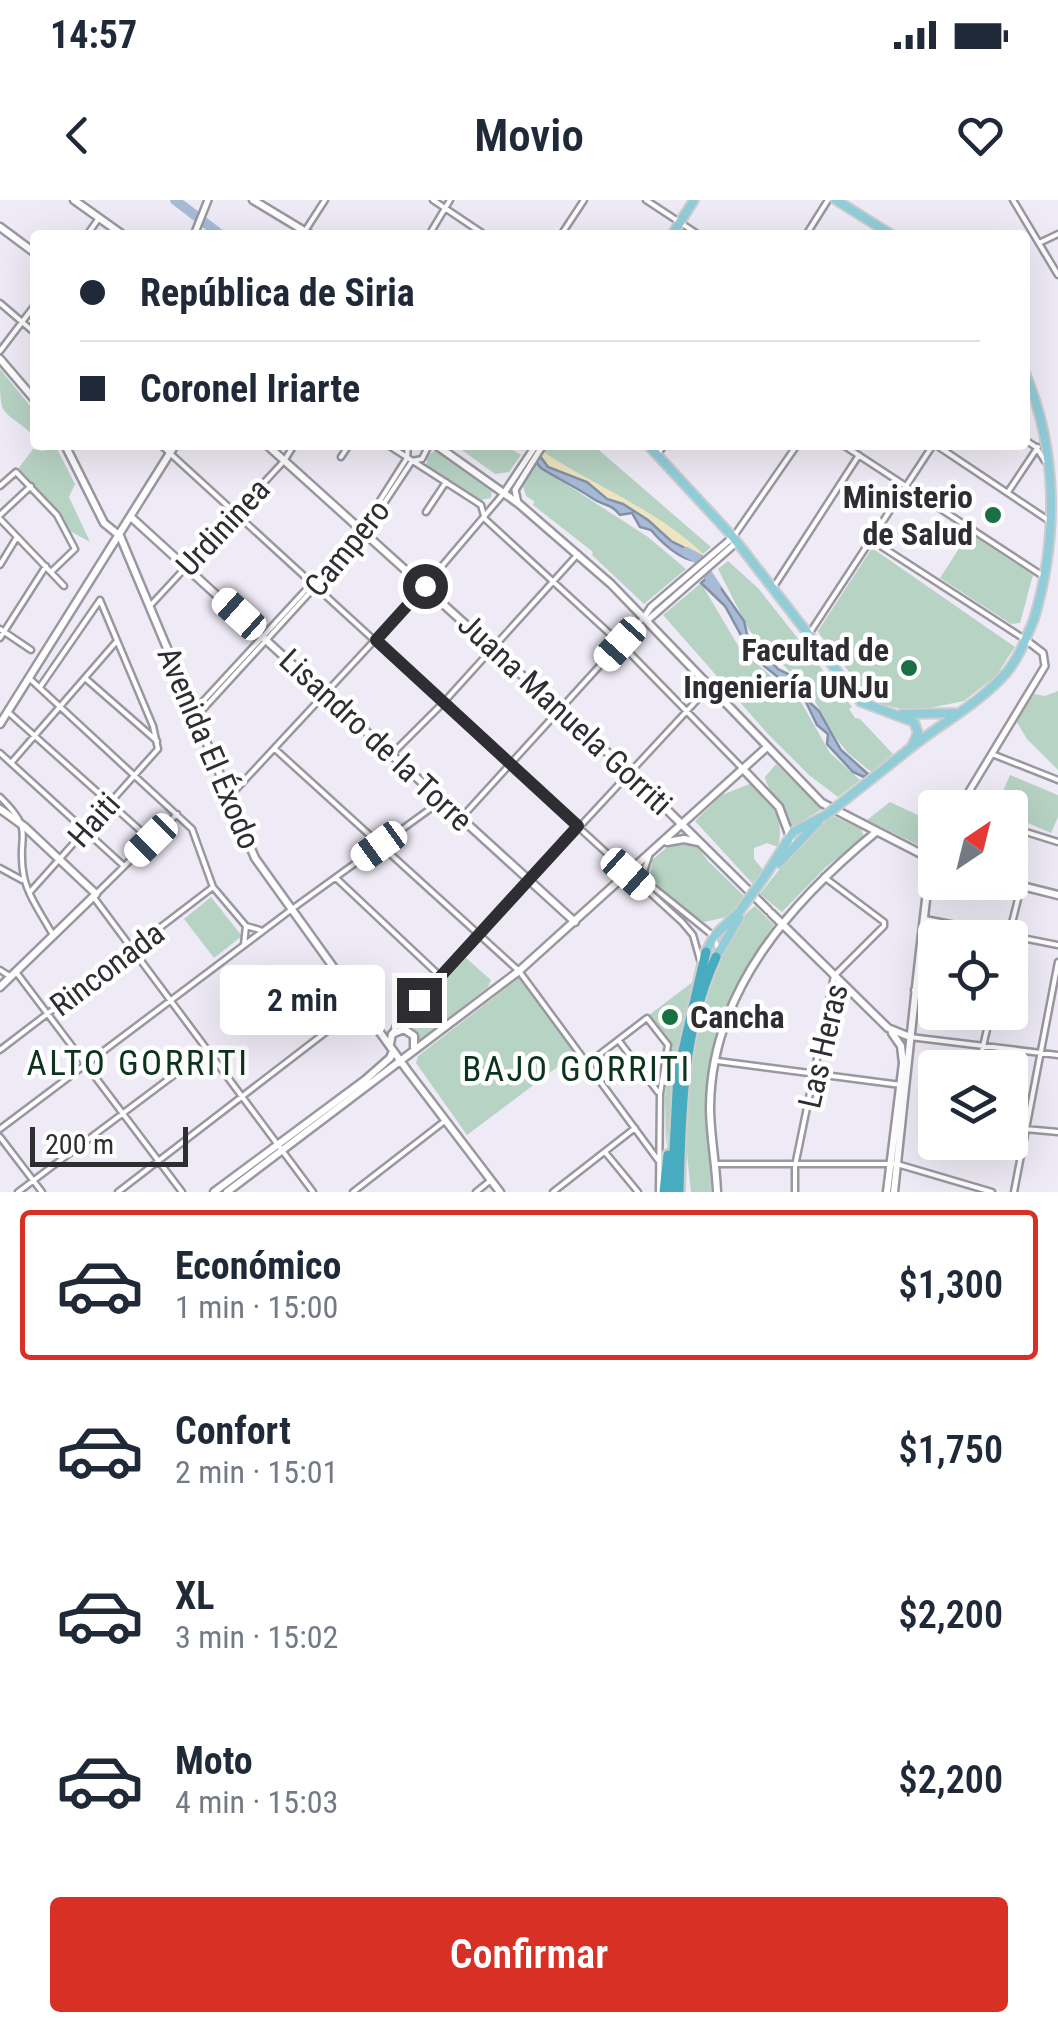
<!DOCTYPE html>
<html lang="es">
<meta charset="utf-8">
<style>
:root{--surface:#fff;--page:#f2f2f3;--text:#1f2937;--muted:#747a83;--line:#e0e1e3;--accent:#d93025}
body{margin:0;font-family:"Roboto Condensed",sans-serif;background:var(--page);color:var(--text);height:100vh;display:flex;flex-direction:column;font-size:38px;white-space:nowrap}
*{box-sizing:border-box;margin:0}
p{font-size:32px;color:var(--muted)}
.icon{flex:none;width:55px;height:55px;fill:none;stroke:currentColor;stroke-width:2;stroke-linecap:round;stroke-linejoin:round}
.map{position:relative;height:992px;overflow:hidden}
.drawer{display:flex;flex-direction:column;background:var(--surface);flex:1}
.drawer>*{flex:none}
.banner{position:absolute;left:30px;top:30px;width:1000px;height:220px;border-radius:10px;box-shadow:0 10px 40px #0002;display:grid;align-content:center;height:220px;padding:0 50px;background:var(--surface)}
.needle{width:65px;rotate:35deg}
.fabs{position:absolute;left:918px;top:590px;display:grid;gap:20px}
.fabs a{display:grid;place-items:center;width:110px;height:110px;border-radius:10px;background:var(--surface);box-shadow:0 10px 40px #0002;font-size:50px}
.scale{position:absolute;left:30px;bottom:25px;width:158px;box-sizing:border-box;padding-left:10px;border:5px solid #2e2d31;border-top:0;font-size:28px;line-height:35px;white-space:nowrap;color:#2e2d31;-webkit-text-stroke:8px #fff;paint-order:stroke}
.end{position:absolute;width:45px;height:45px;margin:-22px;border:12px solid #2e2d31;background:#fff;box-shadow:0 0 0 5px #fff}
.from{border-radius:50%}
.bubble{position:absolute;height:70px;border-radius:10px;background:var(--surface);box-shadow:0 10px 40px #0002;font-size:32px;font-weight:600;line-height:70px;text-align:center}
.car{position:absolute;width:30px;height:60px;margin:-30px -15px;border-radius:12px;box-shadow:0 0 8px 2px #0007;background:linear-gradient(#fff 24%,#345 0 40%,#fff 0 76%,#345 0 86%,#fff 0)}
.banner b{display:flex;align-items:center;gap:35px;height:95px;font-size:38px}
.banner b+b{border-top:2px solid var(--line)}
.banner i{width:25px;height:25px;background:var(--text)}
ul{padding:18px 0 0;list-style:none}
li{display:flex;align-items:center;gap:30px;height:150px;margin:0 20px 15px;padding:0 30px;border:5px solid transparent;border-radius:10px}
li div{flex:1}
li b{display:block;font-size:38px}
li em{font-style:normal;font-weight:600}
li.active{border-color:var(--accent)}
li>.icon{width:90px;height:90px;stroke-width:1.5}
.primary-button{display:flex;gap:20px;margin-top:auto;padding:20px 50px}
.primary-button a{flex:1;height:115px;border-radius:10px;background:var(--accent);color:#fff;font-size:40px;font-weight:600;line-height:115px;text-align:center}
.status{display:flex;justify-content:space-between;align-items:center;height:70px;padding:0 50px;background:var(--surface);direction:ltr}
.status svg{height:28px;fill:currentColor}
header{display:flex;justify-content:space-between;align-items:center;height:130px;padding:0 50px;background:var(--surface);font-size:45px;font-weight:600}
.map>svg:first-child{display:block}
.green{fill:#b7d3c4}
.sand{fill:#eee4bf}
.water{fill:#a7bbd7;stroke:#8390a5;stroke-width:2.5}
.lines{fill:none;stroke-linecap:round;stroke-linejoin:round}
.river{stroke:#a7bbd7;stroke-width:10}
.minor-casing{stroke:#9b97a1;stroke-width:9}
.tertiary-casing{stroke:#9b97a1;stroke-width:10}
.secondary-casing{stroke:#9b97a1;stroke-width:11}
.primary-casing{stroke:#cdcdce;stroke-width:12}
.motorway-casing{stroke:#cdcdce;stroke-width:14}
.minor{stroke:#fff;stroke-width:4}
.tertiary{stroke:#fff;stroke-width:5}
.secondary{stroke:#fff;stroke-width:6}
.primary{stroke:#91cdd9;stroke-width:8}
.motorway{stroke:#48acc0;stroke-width:9}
.primary-bridge-casing{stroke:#cdcdce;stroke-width:12;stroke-linecap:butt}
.primary-bridge{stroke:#91cdd9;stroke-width:8}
.route{stroke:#2e2d31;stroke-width:12}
.poi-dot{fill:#197043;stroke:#fff;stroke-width:4}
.labels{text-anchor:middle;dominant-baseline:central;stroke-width:9;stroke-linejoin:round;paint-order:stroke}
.poi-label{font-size:32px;font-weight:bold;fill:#2e2d31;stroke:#fff;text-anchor:end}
.street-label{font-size:32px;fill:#2e2d31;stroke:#fff}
.neighbourhood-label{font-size:35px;letter-spacing:2.5px;fill:#0b331d;stroke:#fff}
</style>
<div class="status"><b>14:57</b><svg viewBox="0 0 49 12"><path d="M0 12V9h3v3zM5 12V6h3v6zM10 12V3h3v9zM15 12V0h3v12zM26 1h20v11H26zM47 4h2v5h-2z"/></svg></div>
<header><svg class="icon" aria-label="back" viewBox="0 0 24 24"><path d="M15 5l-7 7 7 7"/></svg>Movio<svg class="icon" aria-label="heart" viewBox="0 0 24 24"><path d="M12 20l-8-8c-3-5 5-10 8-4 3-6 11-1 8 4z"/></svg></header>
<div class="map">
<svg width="1058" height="992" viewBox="0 0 1058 992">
<rect width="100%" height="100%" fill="#efebf6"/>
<path class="green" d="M0 169 35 212V236C0 206 0 221 0 169Z
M47 245H55L75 284 69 297 90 342 68 330 62 316 18 269 33 249 44 251Z
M455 245H505L521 255 509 272 495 274Z
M548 245H593L711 347 703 354C657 310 596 287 543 252Z
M436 250 492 290 491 298 481 300 426 266 428 255Z
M535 264 648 337 686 369 644 404 592 355 593 352 533 305 534 301 526 296 522 283Z
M969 333 1033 375 1020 423 1011 424 940 378Z
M872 348 1015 447 996 476 964 501 924 509H902L883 505 868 496 820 435 818 431Z
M728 361 758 388 852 507 849 509 855 518 860 519 893 554 871 572 848 553 836 538 809 491 749 430 718 369Z
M701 383 740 449 801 502 830 553 860 580 838 597 809 575 768 534 663 415Z
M1058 491V570L1027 539 1016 521 1034 494 1045 496Z
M776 564 822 609 791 628C789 606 769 597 765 577Z
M1010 575 1058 595V617L1051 633 1010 615V608L996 607Z
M752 583C772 604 785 617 778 647L767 643 754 648V659L764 671 752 683 695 621 722 595Z
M890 602 935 623V630L922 647 867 620Z
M833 616 861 629 864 636 825 668 782 712 760 694 803 639Z
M680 641 696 644 707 660 745 697 727 717 704 722 681 707 651 678 652 660 672 643Z
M211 697 242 736 214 758 184 719Z
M755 706 774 725C740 776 713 837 707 899 705 929 711 961 711 992H691C689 974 687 956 686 938 685 882 707 740 755 706Z
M466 758 491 780 488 787 418 842 415 832 403 826Z
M700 772 681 840 666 946 665 897 671 844 649 815 694 781Z
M519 778 576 853 467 935 416 863 418 856Z"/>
<path class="sand" d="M543 252C596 287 657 310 703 354L701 356 671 341 633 309 607 299 583 280 551 269 541 260Z"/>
<path class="water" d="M540 256 548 267 587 282 607 299 623 304 648 320 671 341 701 356 696 361C680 360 661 342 651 330L640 327 632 313 620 315C611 303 603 306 592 298 576 287 558 279 541 268L536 262Z
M711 374 744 421 747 434 778 469 792 476 804 497 819 511 841 550 868 574 864 577 853 572 827 544 828 534 817 525 806 502 788 491 778 477 759 462 754 449 742 437 725 406 701 383Z"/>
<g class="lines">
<path class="river" d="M175 0 221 35
M686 352 697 358 716 387"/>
<g class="minor-casing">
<path id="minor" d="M433 0 485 35
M646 0 699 35
M1013 0 1058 75
M305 31 325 0
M87 35 99 18
M429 35 450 0
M561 35 584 0
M806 35 828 0
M1039 43 1058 34
M0 103 35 133
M0 151 35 105
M1025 240 1036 247 1045 261
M161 245 682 722 693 735 700 760
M388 245 481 305 485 319 621 444 743 569
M843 245 1043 376
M936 245 1048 320
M658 254 664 245
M341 257 349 245
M412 261 422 259 429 245
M0 286 16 272 57 315 75 349 51 372
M1008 292 1038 247
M426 312 446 282
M0 315 31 286
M0 319 64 386
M734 336 797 245
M870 339 1026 440
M0 365 17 337
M773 388 859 255
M149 407 284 261 294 245
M0 429 31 450
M809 434 933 245
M0 438 46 366
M29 478 192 629 213 687 246 726 260 730
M85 478 157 541
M40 487 100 400
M194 511 362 329 407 258 408 245
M8 512 151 640
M196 517 365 332 412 261
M275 549 519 771 658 960
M0 553 124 666
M992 554 1058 580
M391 555 444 502 578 354
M11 563 116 442
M0 597C38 634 15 634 24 677 28 696 43 717 53 735
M229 597 425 386 504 293
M964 600 975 608
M463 616 645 416
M1010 627 1058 642
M649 656 644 671 648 683 711 734 718 747
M0 668 22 680
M336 678 441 777
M30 692 158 549 153 526 100 400
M96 694 177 614
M95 699 313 992
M925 719 1058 745
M1009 735 1021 687
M244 745 246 726
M0 770 11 777
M16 772 182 992
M914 790 935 794
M393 832 397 824 710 486
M910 837 1058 855
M619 841 658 892
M0 850 213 687
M717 861 901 885
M587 864 647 818 668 845 660 894 659 992
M978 868 991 812 1022 819
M0 929 292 709 441 601
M1025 929 1058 932
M0 937 42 992
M605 952 638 992
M716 964H897L992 992
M18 992 206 851
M118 992 361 805
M353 992 446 920
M476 992 491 980
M553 992 635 928
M795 992V966L834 776 884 726V722L824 677
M1014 992 1058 762"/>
</g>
<g class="tertiary-casing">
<path id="tertiary" d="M194 35 208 0
M504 293 536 245
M518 303 515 290 543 245
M645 416 651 407 733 337
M648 420 737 342
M959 608 1045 466 1043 453 1026 440
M931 659 935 649"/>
</g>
<g class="secondary-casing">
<path id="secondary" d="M74 0 123 35
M253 0 311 35
M0 27 35 53
M0 159 35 200
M65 245 104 323 120 336
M267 245 629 572 768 710
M436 245 519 304 611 384 822 603 935 661
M132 318 575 722
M120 336 255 658 407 870 500 992
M0 524 175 245
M743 569 779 607 791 639
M0 609 25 627 96 694 0 787
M667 642 684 639 698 642
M1006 682 1058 695
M771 713 888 828 910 837
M390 844 392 834 404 829 414 836V847
M214 992 365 880 390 858 393 851
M227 992 519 771 767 547
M717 992C716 964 710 935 710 907 711 791 792 701 876 632
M887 992 903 863 901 846 892 833
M894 992C906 881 917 770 931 659"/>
</g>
<g class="primary-casing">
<path id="primary" d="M836 0 892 35
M672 35 694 0
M648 245 733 337 861 502 914 522 918 533 913 544
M902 514 958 513
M903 554C936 526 977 506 1006 473 1019 458 1026 438 1034 419 1058 339 1058 250 1025 173
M779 663 818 622
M765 676 793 632 826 615
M706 752 714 736 739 712
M716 757 739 718"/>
</g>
<g class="motorway-casing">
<path id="motorway" d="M664 992 668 955
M672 992 678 872 706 752
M679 992C681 912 682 831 716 757"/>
</g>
<use href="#minor" class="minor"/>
<use href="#tertiary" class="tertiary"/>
<use href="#secondary" class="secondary"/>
<use href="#primary" class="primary"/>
<use href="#motorway" class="motorway"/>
<g class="primary-bridge-casing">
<path id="primary-bridge" d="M826 615 903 554
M739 712 765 676"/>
</g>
<use href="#primary-bridge" class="primary-bridge"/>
</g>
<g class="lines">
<path class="route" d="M419 800 578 626 376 440 425 386"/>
</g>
<g class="poi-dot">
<circle cx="993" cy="315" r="10"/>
<circle cx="909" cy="468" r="10"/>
<circle cx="670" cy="817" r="10"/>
</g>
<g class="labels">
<g class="poi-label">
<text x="973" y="297">Ministerio<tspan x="973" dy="37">de Salud</tspan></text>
<text x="889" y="450">Facultad de<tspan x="889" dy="37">Ingeniería UNJu</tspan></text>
<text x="690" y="817" text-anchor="start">Cancha</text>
</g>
<g class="street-label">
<text transform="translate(223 327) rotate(-47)">Urdininea</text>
<text transform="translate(347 348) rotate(-51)">Campero</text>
<text transform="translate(565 514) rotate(43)">Juana Manuela Gorriti</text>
<text transform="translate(376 540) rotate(43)">Lisandro de la Torre</text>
<text transform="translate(209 548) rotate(67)">Avenida El Éxodo</text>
<text transform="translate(94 620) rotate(-48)">Haiti</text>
<text transform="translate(107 769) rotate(-37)">Rinconada</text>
<text transform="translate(823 846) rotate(-77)">Las Heras</text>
</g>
<g class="neighbourhood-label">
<text x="138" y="863">ALTO GORRITI</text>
<text x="577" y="869">BAJO GORRITI</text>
</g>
</g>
</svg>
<div class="fabs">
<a><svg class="needle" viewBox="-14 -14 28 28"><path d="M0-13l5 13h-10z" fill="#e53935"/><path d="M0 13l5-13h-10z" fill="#747a83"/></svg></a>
<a><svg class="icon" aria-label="locate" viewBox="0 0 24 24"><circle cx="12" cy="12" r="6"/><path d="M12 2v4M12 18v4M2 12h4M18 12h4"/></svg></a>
<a><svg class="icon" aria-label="layers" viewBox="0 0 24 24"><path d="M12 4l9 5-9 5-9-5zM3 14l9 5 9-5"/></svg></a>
</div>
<div class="scale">200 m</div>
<i class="end from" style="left:425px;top:386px"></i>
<i class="end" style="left:419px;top:800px"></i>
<div class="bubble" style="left:220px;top:765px;width:165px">2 min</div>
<i class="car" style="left:239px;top:414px;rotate:312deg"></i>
<i class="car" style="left:620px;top:444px;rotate:222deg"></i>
<i class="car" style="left:151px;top:640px;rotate:225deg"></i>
<i class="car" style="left:379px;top:646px;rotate:234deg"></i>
<i class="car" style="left:628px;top:674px;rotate:132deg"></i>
<div class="banner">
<b><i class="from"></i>República de Siria</b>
<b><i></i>Coronel Iriarte</b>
</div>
</div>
<section class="drawer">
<ul>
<li class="active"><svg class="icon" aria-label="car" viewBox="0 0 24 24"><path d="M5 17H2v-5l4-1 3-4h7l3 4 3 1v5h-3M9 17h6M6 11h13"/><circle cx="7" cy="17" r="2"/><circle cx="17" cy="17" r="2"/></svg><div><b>Económico</b><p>1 min · 15:00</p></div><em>$1,300</em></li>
<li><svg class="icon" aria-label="car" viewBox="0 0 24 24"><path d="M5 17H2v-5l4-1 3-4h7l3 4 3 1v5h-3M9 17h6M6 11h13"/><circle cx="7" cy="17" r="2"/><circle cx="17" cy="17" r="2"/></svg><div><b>Confort</b><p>2 min · 15:01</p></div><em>$1,750</em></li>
<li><svg class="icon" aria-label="car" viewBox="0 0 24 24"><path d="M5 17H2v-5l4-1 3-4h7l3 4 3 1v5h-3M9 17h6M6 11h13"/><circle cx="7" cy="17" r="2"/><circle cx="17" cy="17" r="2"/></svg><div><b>XL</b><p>3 min · 15:02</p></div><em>$2,200</em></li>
<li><svg class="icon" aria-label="car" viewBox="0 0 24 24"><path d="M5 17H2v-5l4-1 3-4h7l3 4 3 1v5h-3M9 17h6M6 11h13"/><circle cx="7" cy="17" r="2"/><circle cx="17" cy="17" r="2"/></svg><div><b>Moto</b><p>4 min · 15:03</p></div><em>$2,200</em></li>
</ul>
<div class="primary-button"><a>Confirmar</a></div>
</section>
